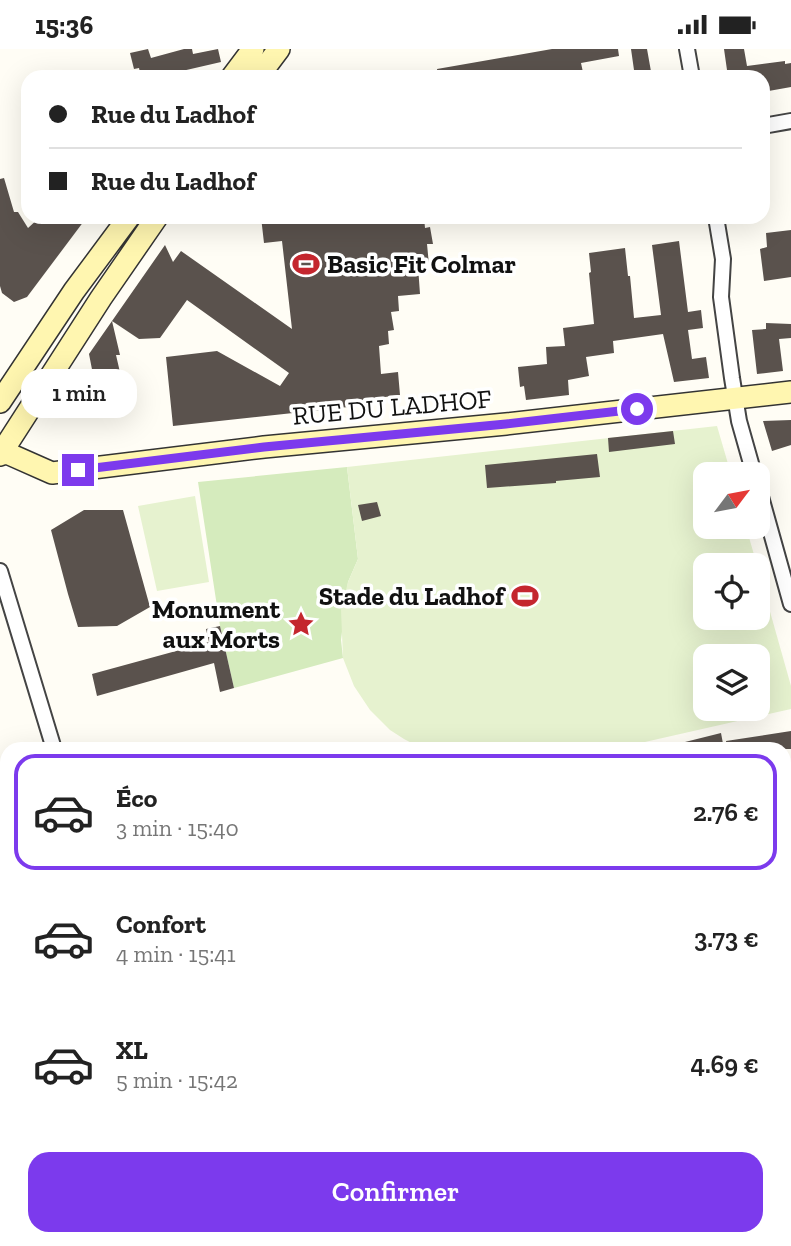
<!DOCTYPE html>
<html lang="fr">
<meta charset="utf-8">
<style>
:root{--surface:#fff;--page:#f6f6f6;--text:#222;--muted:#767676;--line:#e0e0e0;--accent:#7c3aed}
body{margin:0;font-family:"Zilla Slab",serif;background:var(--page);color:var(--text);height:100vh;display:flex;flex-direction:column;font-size:26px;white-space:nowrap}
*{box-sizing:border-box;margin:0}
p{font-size:23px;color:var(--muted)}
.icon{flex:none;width:38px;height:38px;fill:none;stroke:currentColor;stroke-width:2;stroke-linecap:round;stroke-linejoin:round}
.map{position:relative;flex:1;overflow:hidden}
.details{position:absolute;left:0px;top:693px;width:791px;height:504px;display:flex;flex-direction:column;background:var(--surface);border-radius:21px 21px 0 0;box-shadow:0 7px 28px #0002}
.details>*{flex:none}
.top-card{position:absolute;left:21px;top:21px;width:749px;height:154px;border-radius:21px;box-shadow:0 7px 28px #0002;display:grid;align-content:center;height:154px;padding:0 28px;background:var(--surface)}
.needle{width:46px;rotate:58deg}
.tools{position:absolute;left:693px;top:413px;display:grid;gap:14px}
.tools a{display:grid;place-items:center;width:77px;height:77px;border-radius:14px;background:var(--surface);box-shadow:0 7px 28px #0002;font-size:35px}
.end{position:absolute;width:32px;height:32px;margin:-16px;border:9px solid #7c3aed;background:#fff;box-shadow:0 0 0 4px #fff}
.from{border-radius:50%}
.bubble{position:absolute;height:49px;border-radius:21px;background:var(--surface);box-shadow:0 7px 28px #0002;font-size:23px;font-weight:600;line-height:49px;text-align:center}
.top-card b{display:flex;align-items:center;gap:24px;height:66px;font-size:26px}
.top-card b+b{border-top:2px solid var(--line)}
.top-card i{width:18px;height:18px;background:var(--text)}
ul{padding:12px 0 0;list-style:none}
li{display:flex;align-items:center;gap:21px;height:116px;margin:0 14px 10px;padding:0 14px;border:4px solid transparent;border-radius:21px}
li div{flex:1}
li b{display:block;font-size:26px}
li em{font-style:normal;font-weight:600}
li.current{border-color:var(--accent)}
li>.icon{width:63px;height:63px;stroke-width:1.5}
.cta{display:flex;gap:14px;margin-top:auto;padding:14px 28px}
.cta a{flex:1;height:80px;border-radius:21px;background:var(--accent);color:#fff;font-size:28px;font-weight:600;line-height:80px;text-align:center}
.status{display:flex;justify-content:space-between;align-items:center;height:49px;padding:0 35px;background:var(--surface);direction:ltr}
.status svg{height:19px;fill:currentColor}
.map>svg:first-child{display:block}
.green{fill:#d5ebbd}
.pitch{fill:#e6f2cf;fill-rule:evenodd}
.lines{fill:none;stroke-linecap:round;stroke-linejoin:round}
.stream{stroke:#3f96cf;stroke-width:5}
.building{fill:#5a524d}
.minor-casing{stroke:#444;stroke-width:18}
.secondary-casing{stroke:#333;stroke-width:24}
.minor{stroke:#fff;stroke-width:14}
.secondary{stroke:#fff6b0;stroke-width:21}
.route{stroke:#7c3aed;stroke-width:9}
.labels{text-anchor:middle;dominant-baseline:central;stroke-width:7;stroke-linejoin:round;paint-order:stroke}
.poi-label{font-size:26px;font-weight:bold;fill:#111;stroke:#fff;text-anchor:end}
.street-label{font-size:26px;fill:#111;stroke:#fff}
</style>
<div class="status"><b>15:36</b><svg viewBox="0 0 49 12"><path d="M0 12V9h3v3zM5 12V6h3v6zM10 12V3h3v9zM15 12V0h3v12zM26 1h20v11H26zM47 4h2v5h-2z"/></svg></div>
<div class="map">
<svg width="791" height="1197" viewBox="0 0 791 1197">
<rect width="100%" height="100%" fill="#fffdf5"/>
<path class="green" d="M347 418 358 510 348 533 341 591 343 609 234 639 220 577 198 433Z
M791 836V983L786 979 784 974V838Z"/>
<path class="pitch" d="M717 377 731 425H705V478H746L757 516H705V569H758V520L791 637V660L614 700H423L404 690 390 681 370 661 354 637 343 609 341 561 348 533 358 510 347 418ZM705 607H758V660H705Z
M195 447 209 533 157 542 138 457Z"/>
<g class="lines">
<path class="stream" d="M172 1190 173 1197"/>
</g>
<path class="building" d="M148 0 151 9 184 0H192L193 5 218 0 221 13 156 28H141L139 19 134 20 130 4Z
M552 0H618L619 7 581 14 584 28H528L527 25 511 28H438L437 20Z
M631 0H647L652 28H635Z
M724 0H744L747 17 785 12V15L791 14V38L763 43V28H728Z
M4 129 14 163H18L28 179 39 169 87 168 27 248 14 253 2 244 0 237V130Z
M261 168H424L425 179 430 178 433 195H427L429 216 418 217 420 245 398 247 399 262 391 263 394 281 388 282 389 295 379 297 381 325 398 323 400 346 385 348V354L173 377 166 308 217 302 280 337 289 324 187 251 160 289 139 290 112 272 120 306H116L125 345 98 351 89 305 165 196 173 213 181 202 292 280 282 192 264 194Z
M791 181V228L764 232 760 200 767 198 766 184Z
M679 192 688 263 701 261 703 279 688 281 692 310 706 308 709 329 674 333 663 285 613 292 614 304 586 308 589 327 568 331 569 346 526 351 524 337 520 338 518 318 547 315 546 298 565 297 563 279 594 275 589 224 591 223 589 204 625 199 628 227H630L634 269 661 266 652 196Z
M766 274 791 275V289L779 290 783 322 757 325 752 281 766 280Z
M791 371V396L772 402 763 372Z
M673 382 675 395 609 403 608 389Z
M597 405 600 428 556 432V434L487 439 485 416Z
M377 453 381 467 362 472 358 456Z
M84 461H123L150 558 117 577 78 578 68 545 51 481Z
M220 577 234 639 220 643 214 614 97 647 92 625 209 593 206 580Z
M791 682V700H727L726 692Z
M721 684 724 700H678L677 695Z"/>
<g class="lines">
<g class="minor-casing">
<path id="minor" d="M687 0 692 28
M763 77 791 72
M716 168 723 210 721 248 732 329 739 372 754 425
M758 437 791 555
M0 522 54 700
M0 816 7 814
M784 834 791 832
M784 986 786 993 791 991
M0 1164 7 1162
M184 1190 186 1197"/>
</g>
<g class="secondary-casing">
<path id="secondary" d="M232 28 253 0
M258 28 279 0
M0 353 74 242 129 168
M0 401 52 424 264 398 506 375 791 343
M0 406 101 249 157 168
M0 1090 7 1098
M76 1190 80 1197"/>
</g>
<use href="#minor" class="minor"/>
<use href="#secondary" class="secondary"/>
</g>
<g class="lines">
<path class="route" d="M78 421 264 398 506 375 637 360"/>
</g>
<defs>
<g id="stadium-bare" transform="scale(2.1)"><path d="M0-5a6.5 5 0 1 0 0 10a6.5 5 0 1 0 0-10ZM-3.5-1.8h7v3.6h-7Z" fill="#c4262e" stroke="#fff" stroke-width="2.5" paint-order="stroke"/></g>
<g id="sight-bare" transform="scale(2.1)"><path d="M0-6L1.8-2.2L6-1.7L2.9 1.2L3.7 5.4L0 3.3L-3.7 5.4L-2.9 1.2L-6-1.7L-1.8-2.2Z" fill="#c4262e" stroke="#fff" stroke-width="2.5" paint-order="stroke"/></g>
</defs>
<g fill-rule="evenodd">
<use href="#stadium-bare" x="306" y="215"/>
<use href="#stadium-bare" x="525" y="547"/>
<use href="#sight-bare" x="301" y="575"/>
</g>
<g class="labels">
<g class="poi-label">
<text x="327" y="215" text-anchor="start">Basic Fit Colmar</text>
<text x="504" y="547">Stade du Ladhof</text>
<text x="280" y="560">Monument<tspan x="280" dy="30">aux Morts</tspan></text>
</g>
<g class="street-label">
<text transform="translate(392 358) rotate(-5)">RUE DU LADHOF</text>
</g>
</g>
</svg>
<div class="tools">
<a><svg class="needle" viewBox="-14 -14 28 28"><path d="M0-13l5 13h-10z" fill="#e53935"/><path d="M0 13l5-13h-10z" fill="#767676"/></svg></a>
<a><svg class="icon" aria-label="locate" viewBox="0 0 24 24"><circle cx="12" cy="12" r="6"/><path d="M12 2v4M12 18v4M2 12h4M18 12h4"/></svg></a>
<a><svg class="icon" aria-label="layers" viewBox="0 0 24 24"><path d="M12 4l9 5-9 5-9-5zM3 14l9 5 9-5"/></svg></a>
</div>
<i class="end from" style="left:637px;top:360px"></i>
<i class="end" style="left:78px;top:421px"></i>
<div class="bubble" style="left:21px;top:320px;width:116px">1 min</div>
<div class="top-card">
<b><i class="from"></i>Rue du Ladhof</b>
<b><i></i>Rue du Ladhof</b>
</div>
<section class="details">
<ul>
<li class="current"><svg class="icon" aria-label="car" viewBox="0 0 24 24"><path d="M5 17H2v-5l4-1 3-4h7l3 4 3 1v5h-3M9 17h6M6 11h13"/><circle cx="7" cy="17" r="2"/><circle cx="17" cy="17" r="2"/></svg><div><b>Éco</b><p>3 min · 15:40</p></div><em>2.76 €</em></li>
<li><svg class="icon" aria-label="car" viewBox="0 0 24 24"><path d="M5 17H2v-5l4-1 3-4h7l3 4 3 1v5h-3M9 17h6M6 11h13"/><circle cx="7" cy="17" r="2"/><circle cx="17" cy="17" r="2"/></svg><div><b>Confort</b><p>4 min · 15:41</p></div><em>3.73 €</em></li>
<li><svg class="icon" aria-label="car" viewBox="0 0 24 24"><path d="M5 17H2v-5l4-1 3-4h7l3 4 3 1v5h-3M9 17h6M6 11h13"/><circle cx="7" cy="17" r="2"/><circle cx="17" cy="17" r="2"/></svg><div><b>XL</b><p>5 min · 15:42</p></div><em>4.69 €</em></li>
</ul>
<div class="cta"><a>Confirmer</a></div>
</section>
</div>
